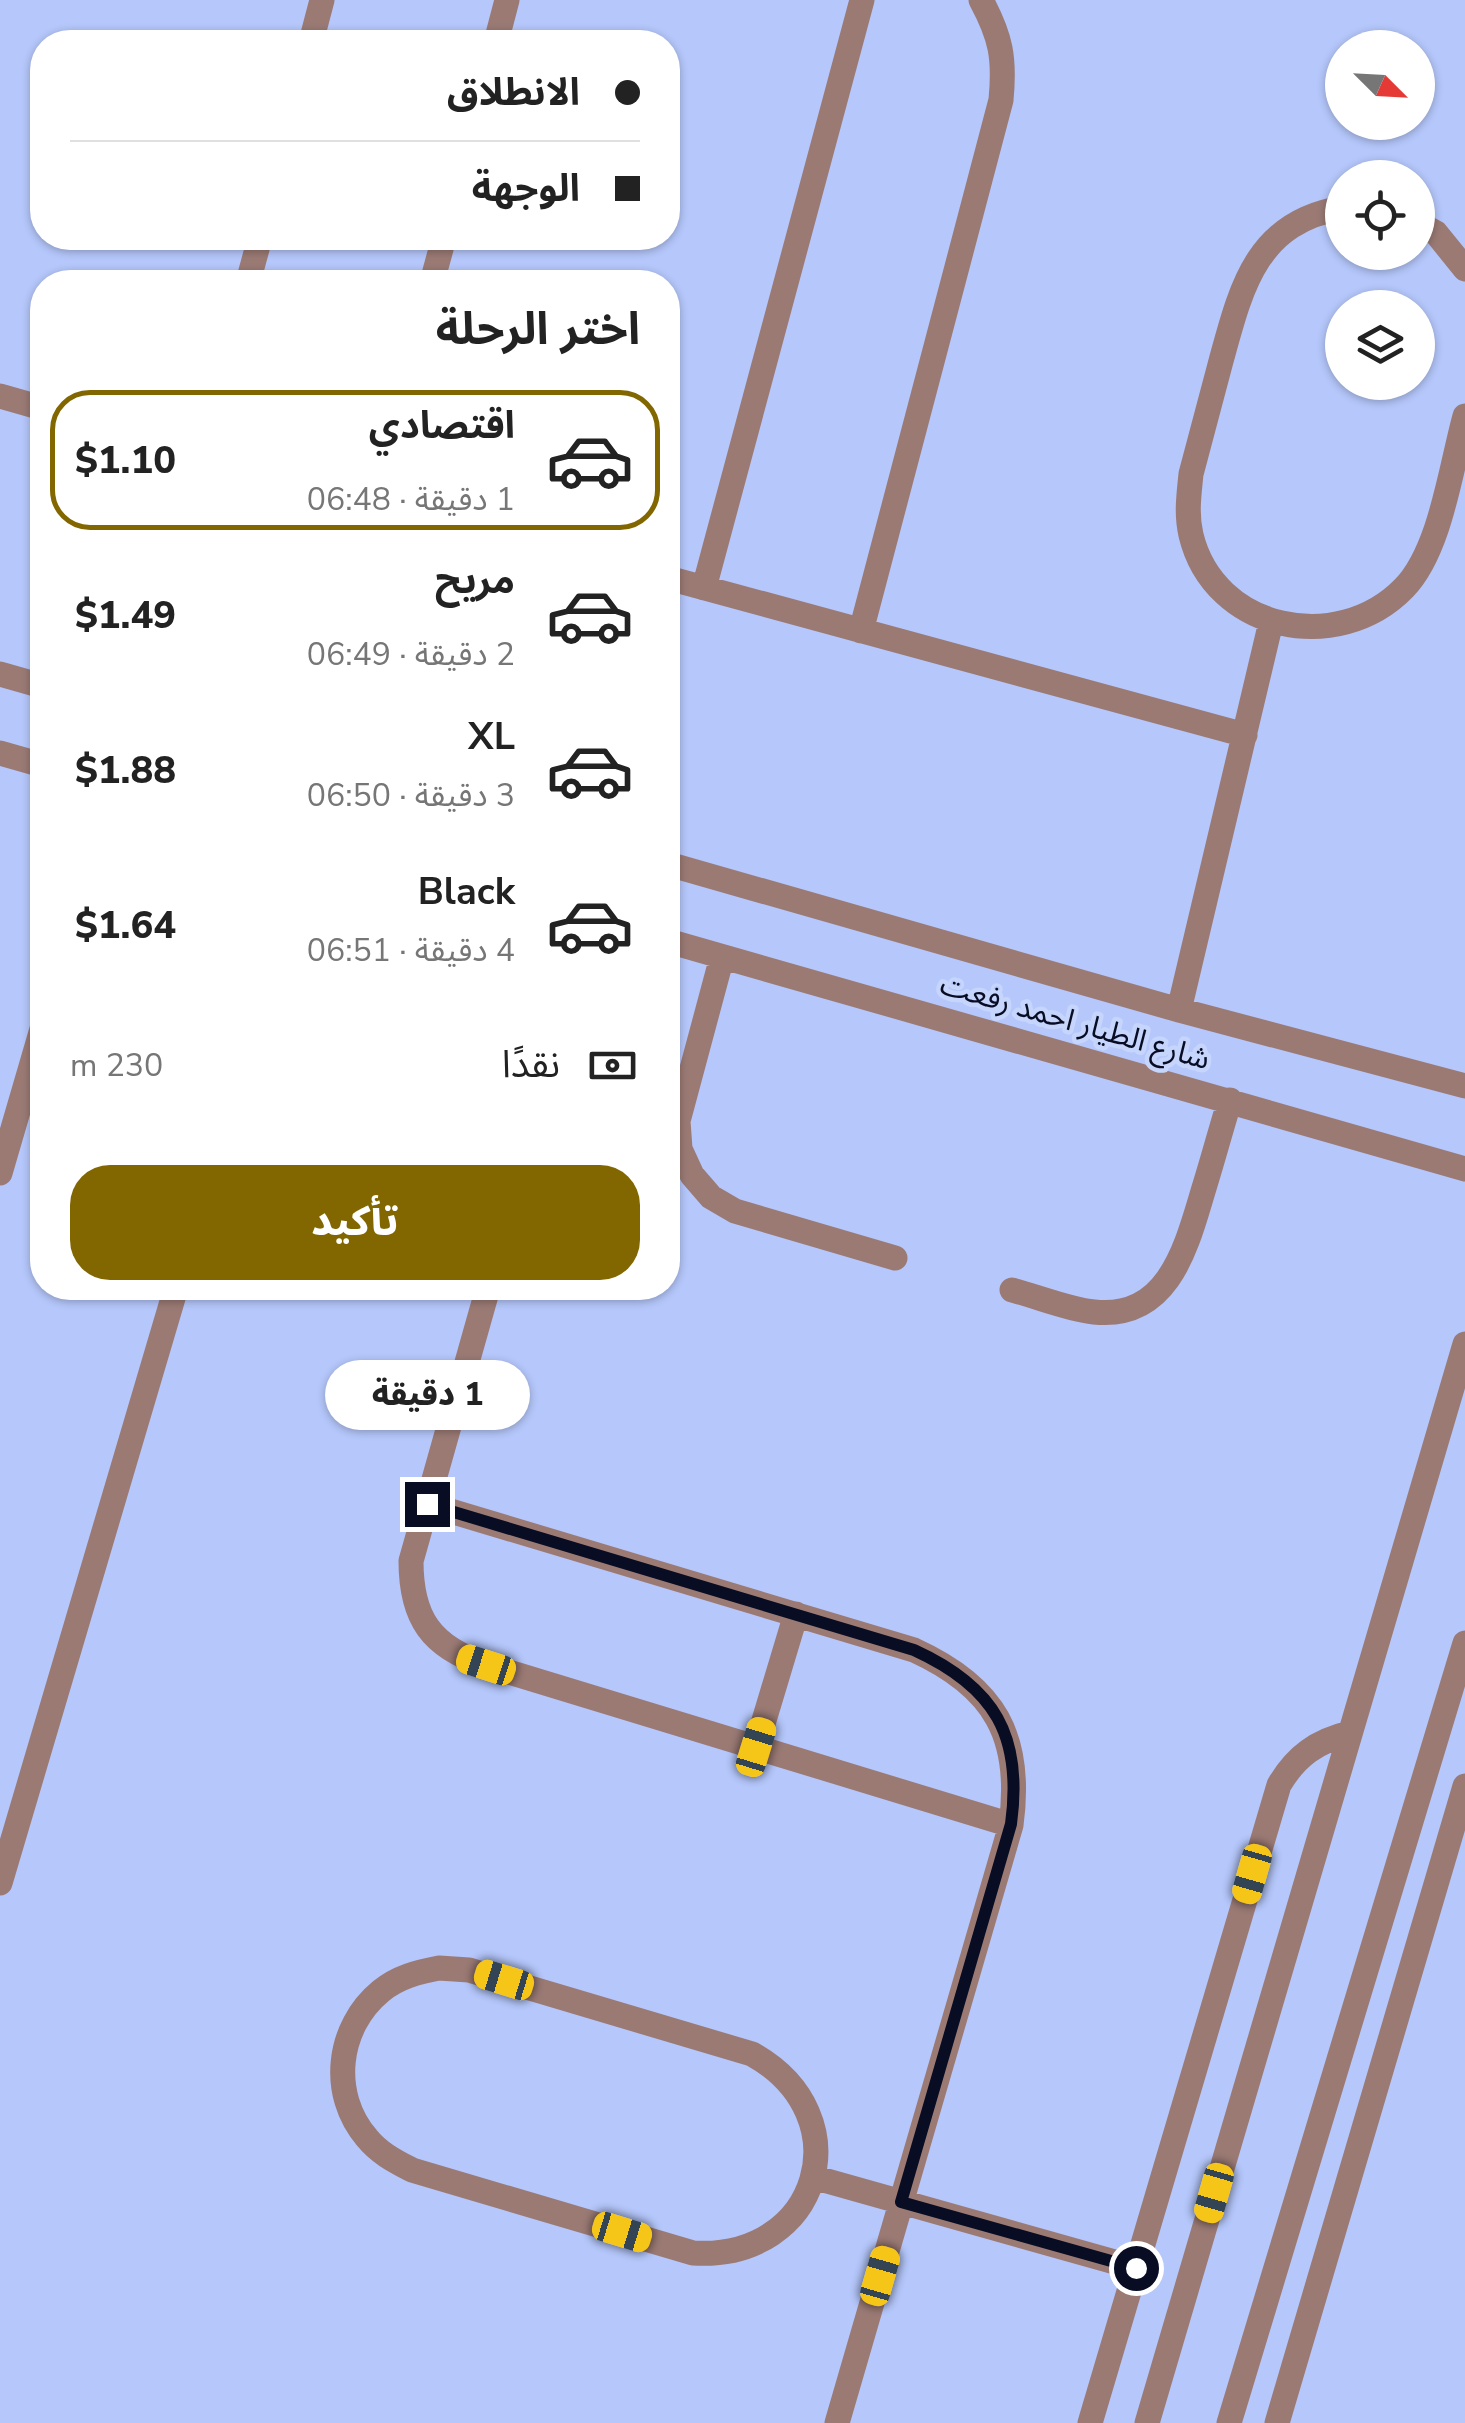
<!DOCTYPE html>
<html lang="ar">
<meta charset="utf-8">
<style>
:root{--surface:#fff;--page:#f2f2f2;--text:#222;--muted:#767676;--line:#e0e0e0;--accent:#826600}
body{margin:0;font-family:"Nunito Sans","Noto Sans Arabic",sans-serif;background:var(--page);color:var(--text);direction:rtl;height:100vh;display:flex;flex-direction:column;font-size:38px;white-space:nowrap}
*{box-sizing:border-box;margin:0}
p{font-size:32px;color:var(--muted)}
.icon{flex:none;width:55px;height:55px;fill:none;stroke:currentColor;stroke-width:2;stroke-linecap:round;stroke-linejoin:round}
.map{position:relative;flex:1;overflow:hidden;direction:ltr}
.sheet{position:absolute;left:30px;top:270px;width:650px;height:1030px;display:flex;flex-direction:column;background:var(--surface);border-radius:40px;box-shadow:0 2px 8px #0004;direction:rtl}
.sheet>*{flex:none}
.top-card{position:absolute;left:30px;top:30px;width:650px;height:220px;border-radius:40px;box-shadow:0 2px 8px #0004;direction:rtl;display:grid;align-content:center;height:220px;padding:0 40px;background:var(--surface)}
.needle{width:65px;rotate:114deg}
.controls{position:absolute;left:1325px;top:30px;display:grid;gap:20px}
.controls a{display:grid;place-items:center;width:110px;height:110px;border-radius:50%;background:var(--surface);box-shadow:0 2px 8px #0004;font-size:50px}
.end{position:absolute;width:45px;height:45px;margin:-22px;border:12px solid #080d24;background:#fff;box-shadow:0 0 0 5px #fff}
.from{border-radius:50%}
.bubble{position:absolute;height:70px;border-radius:35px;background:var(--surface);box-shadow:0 2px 8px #0004;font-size:32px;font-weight:800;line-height:70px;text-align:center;direction:rtl}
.car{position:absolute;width:30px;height:60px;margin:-30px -15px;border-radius:12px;box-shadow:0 0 8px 2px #0007;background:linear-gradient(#f5c518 24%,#345 0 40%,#f5c518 0 76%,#345 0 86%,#f5c518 0)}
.top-card b{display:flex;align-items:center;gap:35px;height:95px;font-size:38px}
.top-card b+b{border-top:2px solid var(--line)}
.top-card i{width:25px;height:25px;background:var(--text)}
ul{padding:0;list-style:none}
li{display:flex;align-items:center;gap:30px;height:140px;margin:0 20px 15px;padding:0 20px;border:5px solid transparent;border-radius:40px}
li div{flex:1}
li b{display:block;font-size:38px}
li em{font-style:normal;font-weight:800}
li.current{border-color:var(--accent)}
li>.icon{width:90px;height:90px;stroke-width:1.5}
h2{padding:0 40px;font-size:45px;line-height:120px}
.pay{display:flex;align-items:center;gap:25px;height:110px;padding:0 40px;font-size:38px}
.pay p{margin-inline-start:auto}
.cta{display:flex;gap:20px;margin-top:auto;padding:20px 40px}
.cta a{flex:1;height:115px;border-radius:40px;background:var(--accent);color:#fff;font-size:40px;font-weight:800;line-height:115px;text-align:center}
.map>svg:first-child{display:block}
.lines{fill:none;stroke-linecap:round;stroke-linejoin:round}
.minor{stroke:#9b7a74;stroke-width:25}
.route{stroke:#080d24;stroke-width:12}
.labels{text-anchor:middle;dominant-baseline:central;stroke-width:9;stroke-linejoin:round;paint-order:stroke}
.street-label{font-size:30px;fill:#080d24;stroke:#c6d5fc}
</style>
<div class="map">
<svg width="1465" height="2423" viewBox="0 0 1465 2423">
<rect width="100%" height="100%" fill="#b5c7fb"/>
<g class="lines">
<path class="minor" d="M311 42 322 0
M496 42 507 0
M1342 208C1256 222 1241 288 1221 361 1211 398 1201 436 1191 474 1189 494 1186 514 1191 535 1214 631 1338 656 1404 588 1441 550 1451 466 1465 416
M1418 223 1436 233 1465 269
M248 282 260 238
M432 282 444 238
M0 396 42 408
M668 578 1245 735
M704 588 862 0
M861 631 1001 100C1005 58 1001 37 981 0
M0 674 42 686
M0 753 42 765
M668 864 1179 1010 1465 1086
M668 941 1465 1169
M722 957 678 1121 680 1149 692 1175 711 1197 735 1211 895 1258
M1179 1010 1271 622
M0 1173 42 1029
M488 1288 411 1561C411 1618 431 1647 486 1665L1011 1825
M1012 1290C1039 1297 1067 1309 1094 1312 1170 1320 1187 1244 1204 1188 1213 1159 1221 1129 1230 1100
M427 1504 914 1650C995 1687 1023 1737 1011 1825L837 2423
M756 1747 796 1614
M0 1883 176 1288
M439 1968 469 1970 752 2054C863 2116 820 2261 693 2253L412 2170C395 2161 379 2153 367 2138 329 2094 337 2027 381 1991 398 1977 418 1972 439 1968Z
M813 2177 1136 2268
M1090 2423 1279 1785C1296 1756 1317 1741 1350 1733
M1147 2423 1465 1344
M1229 2423 1465 1643
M1277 2423 1465 1786"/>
</g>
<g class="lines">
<path class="route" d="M427 1504 914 1650C995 1687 1023 1736 1011 1824L901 2202 1136 2268"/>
</g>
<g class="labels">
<g class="street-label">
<text transform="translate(1075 1022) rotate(16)">شارع الطيار احمد رفعت</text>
</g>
</g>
</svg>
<div class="controls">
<a><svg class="needle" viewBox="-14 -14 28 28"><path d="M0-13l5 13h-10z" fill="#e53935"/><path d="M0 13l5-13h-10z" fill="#767676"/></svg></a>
<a><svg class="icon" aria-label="locate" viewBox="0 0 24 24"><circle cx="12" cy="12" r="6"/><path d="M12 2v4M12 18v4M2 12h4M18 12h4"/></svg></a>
<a><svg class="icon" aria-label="layers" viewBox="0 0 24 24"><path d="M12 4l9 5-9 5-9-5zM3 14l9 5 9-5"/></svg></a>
</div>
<i class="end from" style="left:1136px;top:2268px"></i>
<i class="end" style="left:427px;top:1504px"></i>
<div class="bubble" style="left:325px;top:1360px;width:205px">1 دقيقة</div>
<i class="car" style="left:486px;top:1665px;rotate:288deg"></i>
<i class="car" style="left:756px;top:1747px;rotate:17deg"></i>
<i class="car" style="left:1252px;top:1874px;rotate:196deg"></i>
<i class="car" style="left:504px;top:1980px;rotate:287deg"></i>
<i class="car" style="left:1214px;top:2193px;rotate:196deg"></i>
<i class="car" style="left:622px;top:2232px;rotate:107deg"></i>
<i class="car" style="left:880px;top:2276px;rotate:16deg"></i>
<div class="top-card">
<b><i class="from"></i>الانطلاق</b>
<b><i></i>الوجهة</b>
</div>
<section class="sheet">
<h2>اختر الرحلة</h2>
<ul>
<li class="current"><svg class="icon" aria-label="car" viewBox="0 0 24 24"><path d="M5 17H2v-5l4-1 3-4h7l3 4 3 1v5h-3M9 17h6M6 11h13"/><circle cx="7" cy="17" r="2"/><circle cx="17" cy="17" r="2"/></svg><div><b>اقتصادي</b><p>1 دقيقة · 06:48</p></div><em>$1.10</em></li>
<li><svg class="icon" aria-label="car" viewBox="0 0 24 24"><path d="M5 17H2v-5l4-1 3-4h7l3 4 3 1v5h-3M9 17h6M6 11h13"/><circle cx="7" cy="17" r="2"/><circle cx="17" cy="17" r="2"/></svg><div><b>مريح</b><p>2 دقيقة · 06:49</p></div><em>$1.49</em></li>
<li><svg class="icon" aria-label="car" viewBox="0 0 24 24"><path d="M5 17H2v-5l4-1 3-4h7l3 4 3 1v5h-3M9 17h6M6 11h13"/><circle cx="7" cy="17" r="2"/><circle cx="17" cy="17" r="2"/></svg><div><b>XL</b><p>3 دقيقة · 06:50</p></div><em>$1.88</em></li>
<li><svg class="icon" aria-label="car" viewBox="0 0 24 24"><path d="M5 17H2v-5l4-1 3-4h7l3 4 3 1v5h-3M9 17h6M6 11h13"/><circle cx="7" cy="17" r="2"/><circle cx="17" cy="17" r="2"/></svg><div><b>Black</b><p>4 دقيقة · 06:51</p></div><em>$1.64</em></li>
</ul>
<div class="pay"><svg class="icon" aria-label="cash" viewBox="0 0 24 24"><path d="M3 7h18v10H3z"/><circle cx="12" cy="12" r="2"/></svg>نقدًا<p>230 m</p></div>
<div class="cta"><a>تأكيد</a></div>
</section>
</div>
